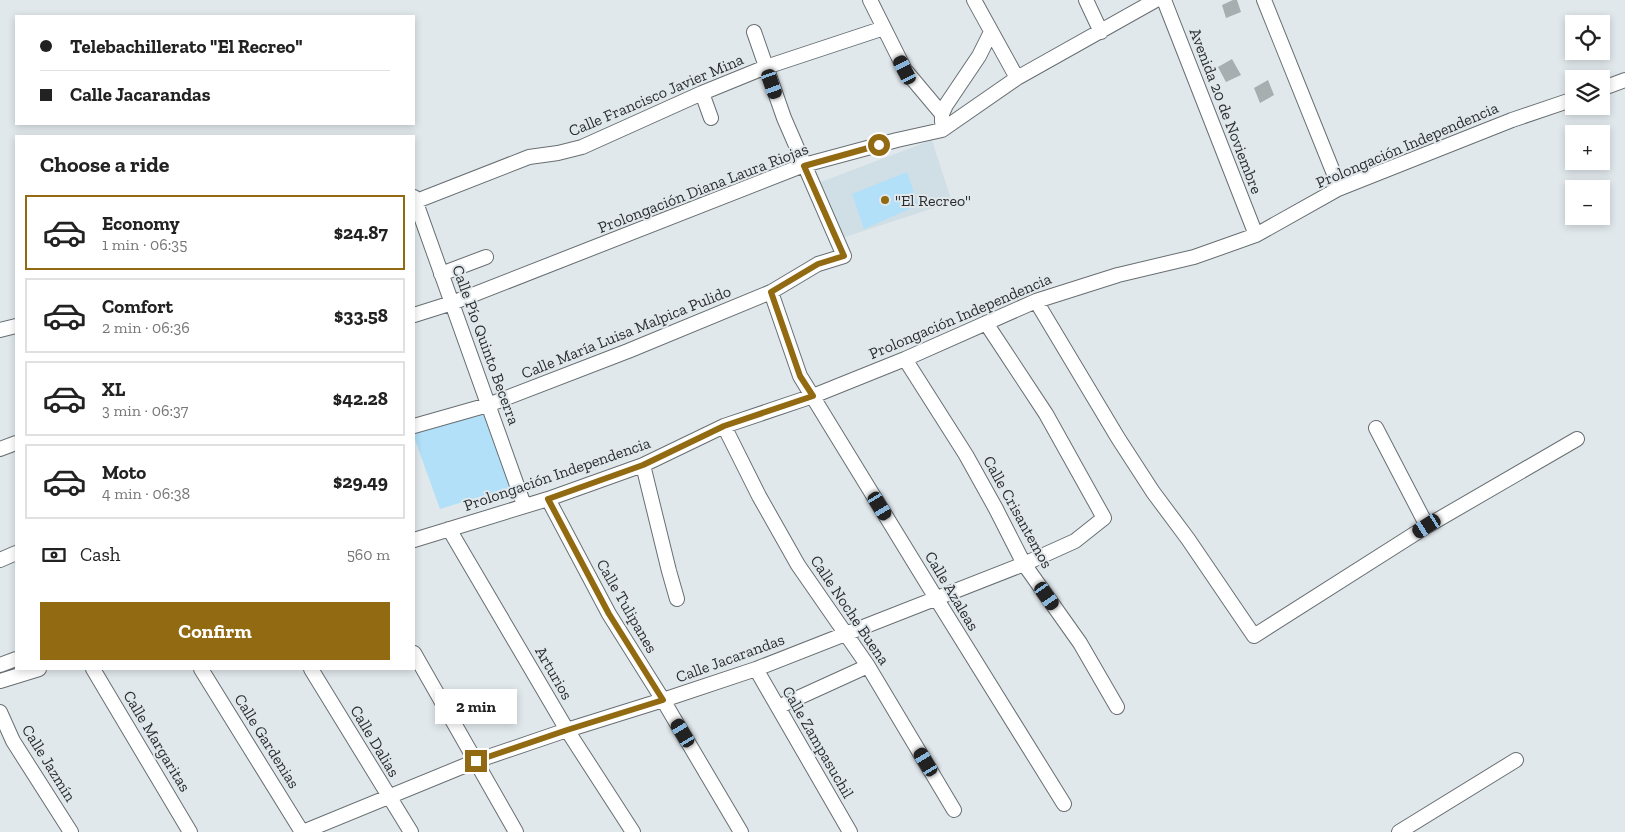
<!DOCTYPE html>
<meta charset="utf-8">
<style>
:root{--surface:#fff;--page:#f6f6f6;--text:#222;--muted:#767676;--line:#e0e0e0;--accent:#916a11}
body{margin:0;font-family:"Zilla Slab",serif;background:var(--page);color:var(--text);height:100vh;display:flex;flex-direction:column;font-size:19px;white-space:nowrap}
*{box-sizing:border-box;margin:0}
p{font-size:16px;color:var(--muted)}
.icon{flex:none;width:28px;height:28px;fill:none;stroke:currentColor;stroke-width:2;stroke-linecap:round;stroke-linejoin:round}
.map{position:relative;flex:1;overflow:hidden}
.side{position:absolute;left:15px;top:135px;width:400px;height:535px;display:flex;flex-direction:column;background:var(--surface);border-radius:0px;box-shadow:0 2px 8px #0003}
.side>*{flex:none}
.guide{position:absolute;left:15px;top:15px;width:400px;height:110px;border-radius:0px;box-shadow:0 2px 8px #0003;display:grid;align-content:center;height:110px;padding:0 25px;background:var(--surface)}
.buttons{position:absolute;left:1565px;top:15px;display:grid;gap:10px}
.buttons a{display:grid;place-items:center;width:45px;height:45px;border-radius:0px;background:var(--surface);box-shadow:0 2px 8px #0003;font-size:25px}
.end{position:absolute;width:22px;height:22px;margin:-11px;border:6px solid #916a11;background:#fff;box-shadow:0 0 0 2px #fff}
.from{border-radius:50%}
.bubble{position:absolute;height:35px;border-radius:0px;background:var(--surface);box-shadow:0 2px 8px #0003;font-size:16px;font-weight:800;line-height:35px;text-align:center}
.car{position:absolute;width:15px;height:30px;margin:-15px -8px;border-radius:6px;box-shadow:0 0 4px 1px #0007;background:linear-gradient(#222 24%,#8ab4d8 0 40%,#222 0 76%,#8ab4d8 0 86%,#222 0)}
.guide b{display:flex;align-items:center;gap:18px;height:48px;font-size:19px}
.guide b+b{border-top:1px solid var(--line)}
.guide i{width:12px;height:12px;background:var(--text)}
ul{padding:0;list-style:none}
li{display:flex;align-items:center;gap:15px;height:75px;margin:0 10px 8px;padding:0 15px;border:2px solid var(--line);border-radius:0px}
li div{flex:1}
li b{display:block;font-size:19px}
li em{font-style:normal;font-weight:800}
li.current{border-color:var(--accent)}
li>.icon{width:45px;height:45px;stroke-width:1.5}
h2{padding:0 25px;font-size:22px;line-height:60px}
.pay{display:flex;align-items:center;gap:12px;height:55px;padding:0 25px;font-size:19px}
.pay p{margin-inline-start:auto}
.action{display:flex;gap:10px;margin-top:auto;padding:10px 25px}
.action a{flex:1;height:58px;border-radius:0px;background:var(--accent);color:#fff;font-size:20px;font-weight:800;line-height:58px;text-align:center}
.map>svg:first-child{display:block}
.built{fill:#d0dee6}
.green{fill:#b1e0f8}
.building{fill:#a6aeaf}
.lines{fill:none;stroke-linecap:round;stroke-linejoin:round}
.minor-casing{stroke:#686f72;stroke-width:16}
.minor{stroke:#fff;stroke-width:14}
.route{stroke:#916a11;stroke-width:6}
.poi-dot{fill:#916a11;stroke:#e1e8ec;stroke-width:2}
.labels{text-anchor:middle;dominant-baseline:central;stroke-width:4;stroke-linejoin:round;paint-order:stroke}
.street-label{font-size:16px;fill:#2b2d2f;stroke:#e1e8ec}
.poi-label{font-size:16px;fill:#2b2d2f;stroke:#e1e8ec;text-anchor:start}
</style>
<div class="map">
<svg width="1625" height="832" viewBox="0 0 1625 832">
<rect width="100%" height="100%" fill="#e1e8ec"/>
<path class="built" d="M932 140 952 202 839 239 818 183Z"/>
<path class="green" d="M907 172 918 205 864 229 852 194Z
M487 409 512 487 440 509 414 437V432Z"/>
<path class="building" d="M1233 0H1237L1241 12 1226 18 1222 5Z
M1232 59 1241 75 1226 82 1218 67Z
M1268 80 1274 95 1260 103 1254 88Z"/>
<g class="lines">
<g class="minor-casing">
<path id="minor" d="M870 0 905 70 942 114
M974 0 1017 78
M1086 0 1101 32
M1164 0 1256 235
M1264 0 1334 174 1338 189
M1601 89 1625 80
M702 93 711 118
M942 122V114L946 105 979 56 991 32
M414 197 524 505
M414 202 529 157 558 153 582 147 702 93 766 67 884 28
M441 274 486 257
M771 292 800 376 936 598 1064 804
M1036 301 1118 438 1153 492 1188 539 1254 636 1427 526 1577 439
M414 315 452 303 804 165 897 140 942 130 1017 78 1156 0
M0 330 16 326
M905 359 966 455 996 509 1024 564 1080 643 1117 707
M414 426 488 405 628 351 771 292 818 264 844 256 784 118 754 32
M724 426 759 496 798 565 868 666 954 810
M1376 428 1427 526
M0 449 16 443
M643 465 669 571 677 599
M548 499 609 614 663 700 741 832
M449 529 567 730 633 832
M414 540 548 499 643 465 724 426 813 396 905 359 1036 301 1118 275 1194 257 1256 235 1338 189 1512 120 1574 99
M0 560 16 553
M414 653 516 832
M0 665 16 659
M93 669 190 832
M201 669 302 832
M311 669 411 832
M756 669 850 832
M0 681 39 669
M778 707 868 666
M0 712 13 741 71 832
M303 832 476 761 567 730 663 700 756 669 1024 564 1075 541 1104 518 1046 414 986 323
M1399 832 1516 760"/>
</g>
<use href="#minor" class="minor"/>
</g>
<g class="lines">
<path class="route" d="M476 761 567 730 663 700 609 614 548 499 643 465 724 426 813 396 800 376 771 292 818 264 844 256 804 166 879 145"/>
</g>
<circle class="poi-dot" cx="885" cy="200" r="5"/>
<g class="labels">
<g class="street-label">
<text transform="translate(656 95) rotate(-23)">Calle Francisco Javier Mina</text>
<text transform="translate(1226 111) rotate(69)">Avenida 20 de Noviembre</text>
<text transform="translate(1407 145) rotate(-23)">Prolongación Independencia</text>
<text transform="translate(703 188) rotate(-21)">Prolongación Diana Laura Riojas</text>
<text transform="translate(960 316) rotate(-23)">Prolongación Independencia</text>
<text transform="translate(626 332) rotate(-22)">Calle María Luisa Malpica Pulido</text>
<text transform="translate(486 345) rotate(70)">Calle Pío Quinto Becerra</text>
<text transform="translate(557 474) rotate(-19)">Prolongación Independencia</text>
<text transform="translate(1018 512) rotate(61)">Calle Crisantemos</text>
<text transform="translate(952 591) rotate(59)">Calle Azaleas</text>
<text transform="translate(627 606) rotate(60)">Calle Tulipanes</text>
<text transform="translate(850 610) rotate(56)">Calle Noche Buena</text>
<text transform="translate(730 658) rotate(-20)">Calle Jacarandas</text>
<text transform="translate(554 673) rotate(60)">Arturios</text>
<text transform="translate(157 741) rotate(59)">Calle Margaritas</text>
<text transform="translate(267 741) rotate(58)">Calle Gardenias</text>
<text transform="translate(375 741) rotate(59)">Calle Dalias</text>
<text transform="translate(818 742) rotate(60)">Calle Zampasuchil</text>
<text transform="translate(49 763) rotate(58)">Calle Jazmín</text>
</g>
<g class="poi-label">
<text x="895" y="200">"El Recreo"</text>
</g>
</g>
</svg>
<div class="buttons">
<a><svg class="icon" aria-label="locate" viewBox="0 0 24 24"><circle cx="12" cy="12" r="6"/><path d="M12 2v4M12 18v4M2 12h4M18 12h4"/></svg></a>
<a><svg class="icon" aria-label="layers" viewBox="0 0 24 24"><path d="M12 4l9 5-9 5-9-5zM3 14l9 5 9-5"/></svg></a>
<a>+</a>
<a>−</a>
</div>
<i class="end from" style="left:879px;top:145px"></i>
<i class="end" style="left:476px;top:761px"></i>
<div class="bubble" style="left:435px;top:689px;width:82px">2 min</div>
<i class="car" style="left:905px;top:70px;rotate:333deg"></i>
<i class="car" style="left:772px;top:84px;rotate:161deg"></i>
<i class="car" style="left:880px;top:506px;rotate:149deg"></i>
<i class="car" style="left:1427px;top:526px;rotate:237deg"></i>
<i class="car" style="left:1047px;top:596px;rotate:145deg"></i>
<i class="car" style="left:683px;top:733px;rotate:329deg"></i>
<i class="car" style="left:926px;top:762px;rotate:329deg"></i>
<div class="guide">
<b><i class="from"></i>Telebachillerato &quot;El Recreo&quot;</b>
<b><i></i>Calle Jacarandas</b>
</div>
<section class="side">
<h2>Choose a ride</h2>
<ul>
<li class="current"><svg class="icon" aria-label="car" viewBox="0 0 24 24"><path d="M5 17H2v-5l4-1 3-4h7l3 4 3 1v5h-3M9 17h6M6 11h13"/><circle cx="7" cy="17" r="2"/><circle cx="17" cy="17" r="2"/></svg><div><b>Economy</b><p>1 min · 06:35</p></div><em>$24.87</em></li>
<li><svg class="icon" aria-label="car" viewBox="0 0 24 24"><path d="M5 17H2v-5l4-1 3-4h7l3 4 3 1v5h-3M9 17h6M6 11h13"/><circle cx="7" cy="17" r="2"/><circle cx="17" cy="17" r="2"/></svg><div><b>Comfort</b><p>2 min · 06:36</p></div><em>$33.58</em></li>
<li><svg class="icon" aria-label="car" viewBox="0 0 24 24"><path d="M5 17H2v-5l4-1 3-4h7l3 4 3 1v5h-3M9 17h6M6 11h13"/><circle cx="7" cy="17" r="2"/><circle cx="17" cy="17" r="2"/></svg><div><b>XL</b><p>3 min · 06:37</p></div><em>$42.28</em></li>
<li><svg class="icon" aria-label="car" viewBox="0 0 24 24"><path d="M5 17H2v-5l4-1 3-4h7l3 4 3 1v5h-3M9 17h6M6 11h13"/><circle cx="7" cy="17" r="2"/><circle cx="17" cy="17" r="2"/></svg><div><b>Moto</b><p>4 min · 06:38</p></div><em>$29.49</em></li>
</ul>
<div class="pay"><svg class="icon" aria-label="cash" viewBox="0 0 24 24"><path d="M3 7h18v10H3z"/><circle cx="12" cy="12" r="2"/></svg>Cash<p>560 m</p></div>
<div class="action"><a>Confirm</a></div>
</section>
</div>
